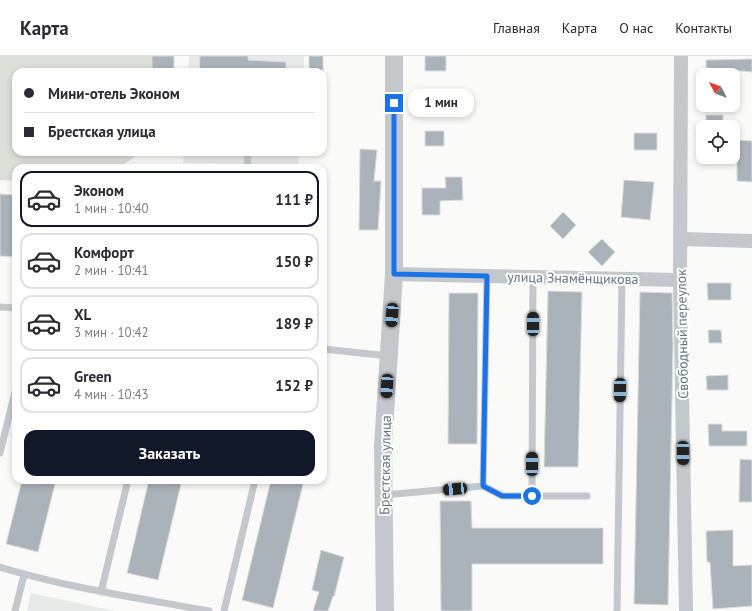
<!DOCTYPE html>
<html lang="ru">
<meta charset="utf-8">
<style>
:root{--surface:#fff;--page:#f7f7f7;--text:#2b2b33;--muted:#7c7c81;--line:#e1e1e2;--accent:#111827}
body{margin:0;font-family:"PT Sans",sans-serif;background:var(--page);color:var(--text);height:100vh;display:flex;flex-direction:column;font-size:15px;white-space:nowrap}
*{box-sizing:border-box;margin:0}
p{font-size:13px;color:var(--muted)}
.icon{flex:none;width:22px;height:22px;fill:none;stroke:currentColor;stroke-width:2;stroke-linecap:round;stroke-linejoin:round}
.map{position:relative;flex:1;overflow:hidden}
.panel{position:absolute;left:12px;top:108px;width:315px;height:320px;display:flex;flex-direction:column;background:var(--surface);border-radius:12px;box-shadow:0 2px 6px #0003}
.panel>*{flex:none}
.top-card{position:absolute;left:12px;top:12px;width:315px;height:88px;border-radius:12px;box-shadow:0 2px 6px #0003;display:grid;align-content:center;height:88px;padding:0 12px;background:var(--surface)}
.needle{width:26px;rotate:311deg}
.fabs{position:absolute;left:696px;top:12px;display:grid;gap:8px}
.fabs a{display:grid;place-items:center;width:44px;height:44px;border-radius:8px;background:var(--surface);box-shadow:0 2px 6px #0003;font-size:20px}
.end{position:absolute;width:18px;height:18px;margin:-9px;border:5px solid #1a73e8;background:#fff;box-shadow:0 0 0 2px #fff}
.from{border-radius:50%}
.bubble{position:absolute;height:28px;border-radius:12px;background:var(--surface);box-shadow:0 2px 6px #0003;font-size:13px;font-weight:700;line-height:28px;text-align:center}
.car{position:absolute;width:12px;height:24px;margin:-12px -6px;border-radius:5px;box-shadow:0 0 3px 1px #0007;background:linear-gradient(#222 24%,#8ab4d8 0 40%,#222 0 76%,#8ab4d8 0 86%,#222 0)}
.top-card b{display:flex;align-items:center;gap:14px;height:38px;font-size:15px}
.top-card b+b{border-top:1px solid var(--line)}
.top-card i{width:10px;height:10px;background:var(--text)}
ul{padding:7px 0 0;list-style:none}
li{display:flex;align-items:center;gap:12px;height:56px;margin:0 8px 6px;padding:0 4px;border:2px solid var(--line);border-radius:12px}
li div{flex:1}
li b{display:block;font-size:15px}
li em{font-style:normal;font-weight:700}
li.active{border-color:var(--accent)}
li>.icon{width:36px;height:36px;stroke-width:1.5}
.action{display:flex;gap:8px;margin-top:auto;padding:8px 12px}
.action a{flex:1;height:46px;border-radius:12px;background:var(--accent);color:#fff;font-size:16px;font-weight:700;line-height:46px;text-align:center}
header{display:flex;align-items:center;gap:24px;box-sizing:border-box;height:56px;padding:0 20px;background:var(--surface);border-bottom:1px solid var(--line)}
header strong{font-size:19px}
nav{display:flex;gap:22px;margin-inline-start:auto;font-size:14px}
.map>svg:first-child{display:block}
.built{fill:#e8e9e9}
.green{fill:#dadfd7}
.building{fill:#aab3b9;stroke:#dcdcda}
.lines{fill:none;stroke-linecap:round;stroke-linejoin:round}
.service{stroke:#c3c8cc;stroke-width:7}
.minor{stroke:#c3c8cc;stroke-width:14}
.tertiary{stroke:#c3c8cc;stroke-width:18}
.route{stroke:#1a73e8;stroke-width:5}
.labels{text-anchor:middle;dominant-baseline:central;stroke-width:4;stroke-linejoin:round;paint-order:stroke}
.street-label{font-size:14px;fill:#657683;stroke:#fff}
</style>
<header>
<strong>Карта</strong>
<nav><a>Главная</a><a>Карта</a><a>О нас</a><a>Контакты</a></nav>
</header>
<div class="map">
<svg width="752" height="555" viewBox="0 0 752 555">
<rect width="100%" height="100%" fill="#fafaf8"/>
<path class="built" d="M189 0H304V16H188Z
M184 96H299L298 109 183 107Z
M31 537 114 555H27Z"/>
<path class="green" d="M0 0H171L170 16H16V96H141L119 112H16V125L0 124Z"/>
<path class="building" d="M152 0H174V16H152Z
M200 0H248V4L286 6V16H199Z
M309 0H323V16H309Z
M425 0H446V15H425Z
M752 3V16L706 12V4Z
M706 59H723V71H706Z
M425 75H444V90H425Z
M634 77H657V94H634Z
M737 84 752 85V126L737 125Z
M360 93 377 94 374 125H381L378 174H359Z
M445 121H462L463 144 440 145V159H422V132H446Z
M624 124 654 126 650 164 621 161Z
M0 138 16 139V201L0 200Z
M563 156 576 169 563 183 550 170Z
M602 183 615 196 602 210 588 196Z
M707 227H731V244H708Z
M548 235 582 236 578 411H544Z
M640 236 672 237 673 289 668 549 634 548Z
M449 237H478L477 388H448Z
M708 274H721L722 287H709Z
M728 319V334H707L706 320Z
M708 368H722V375H747V390H709Z
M740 403 752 404V446H739Z
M22 424H56L38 496 6 488Z
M149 424H182L158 524 127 517Z
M271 424H304L273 552 242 544Z
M440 445H471L472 472H603V508H472V555H441Z
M733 474V510L752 509V550L713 553 710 506H707L706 475Z
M321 494 344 501 334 541 333 540 328 555H313L319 536 312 534Z"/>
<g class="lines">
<path class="service" d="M247 112 248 96
M0 251 16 252
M323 293 389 300
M0 397 16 332
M483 430 487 220
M384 439 483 430 503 440H587
M532 440 533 221
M0 511C68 532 139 542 209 555
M101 536 128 424
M15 555 24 519
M224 555 255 424
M617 555 622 223"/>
<path class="minor" d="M681 0 680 224 686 555
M681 183 752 185
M394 218 680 224"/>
<path class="tertiary" d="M385 555 383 390 394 218V0"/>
</g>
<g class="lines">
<path class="route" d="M394 47V218L487 220 483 430 502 440H532"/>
</g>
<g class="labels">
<g class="street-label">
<text transform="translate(573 222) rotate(1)">улица Знамёнщикова</text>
<text transform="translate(682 278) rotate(-91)">Свободный переулок</text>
<text transform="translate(385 409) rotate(-89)">Брестская улица</text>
</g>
</g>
</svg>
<div class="fabs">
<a><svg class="needle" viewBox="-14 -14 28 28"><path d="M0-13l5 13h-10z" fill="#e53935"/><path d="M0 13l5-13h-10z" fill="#7c7c81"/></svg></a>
<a><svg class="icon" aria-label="locate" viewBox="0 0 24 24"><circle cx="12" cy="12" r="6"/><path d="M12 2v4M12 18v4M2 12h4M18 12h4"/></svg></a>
</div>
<i class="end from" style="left:532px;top:440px"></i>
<i class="end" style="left:394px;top:47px"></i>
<div class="bubble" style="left:408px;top:33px;width:66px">1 мин</div>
<i class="car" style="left:392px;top:259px;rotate:184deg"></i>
<i class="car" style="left:533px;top:268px;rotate:0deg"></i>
<i class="car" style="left:387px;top:330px;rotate:183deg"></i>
<i class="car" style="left:620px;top:334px;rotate:181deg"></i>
<i class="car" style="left:683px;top:397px;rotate:179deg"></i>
<i class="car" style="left:532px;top:408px;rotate:0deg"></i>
<i class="car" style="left:455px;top:433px;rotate:265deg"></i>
<div class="top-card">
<b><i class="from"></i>Мини-отель Эконом</b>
<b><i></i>Брестская улица</b>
</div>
<section class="panel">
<ul>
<li class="active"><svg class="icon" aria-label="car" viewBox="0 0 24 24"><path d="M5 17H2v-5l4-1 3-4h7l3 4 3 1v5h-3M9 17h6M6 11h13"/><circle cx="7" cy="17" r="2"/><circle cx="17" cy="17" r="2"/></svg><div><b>Эконом</b><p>1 мин · 10:40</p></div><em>111 ₽</em></li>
<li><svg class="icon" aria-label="car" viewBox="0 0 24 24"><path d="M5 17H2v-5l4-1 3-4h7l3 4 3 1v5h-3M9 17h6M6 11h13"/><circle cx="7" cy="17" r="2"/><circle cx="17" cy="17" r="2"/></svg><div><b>Комфорт</b><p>2 мин · 10:41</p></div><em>150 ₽</em></li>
<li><svg class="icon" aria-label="car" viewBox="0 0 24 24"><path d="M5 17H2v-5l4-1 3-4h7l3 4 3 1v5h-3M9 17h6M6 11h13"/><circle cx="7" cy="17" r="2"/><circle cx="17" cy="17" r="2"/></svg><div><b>XL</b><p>3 мин · 10:42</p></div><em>189 ₽</em></li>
<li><svg class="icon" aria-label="car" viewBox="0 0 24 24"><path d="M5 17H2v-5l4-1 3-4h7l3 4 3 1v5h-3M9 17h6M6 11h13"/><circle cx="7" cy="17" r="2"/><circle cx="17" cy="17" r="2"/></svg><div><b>Green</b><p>4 мин · 10:43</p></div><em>152 ₽</em></li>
</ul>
<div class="action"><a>Заказать</a></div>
</section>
</div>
